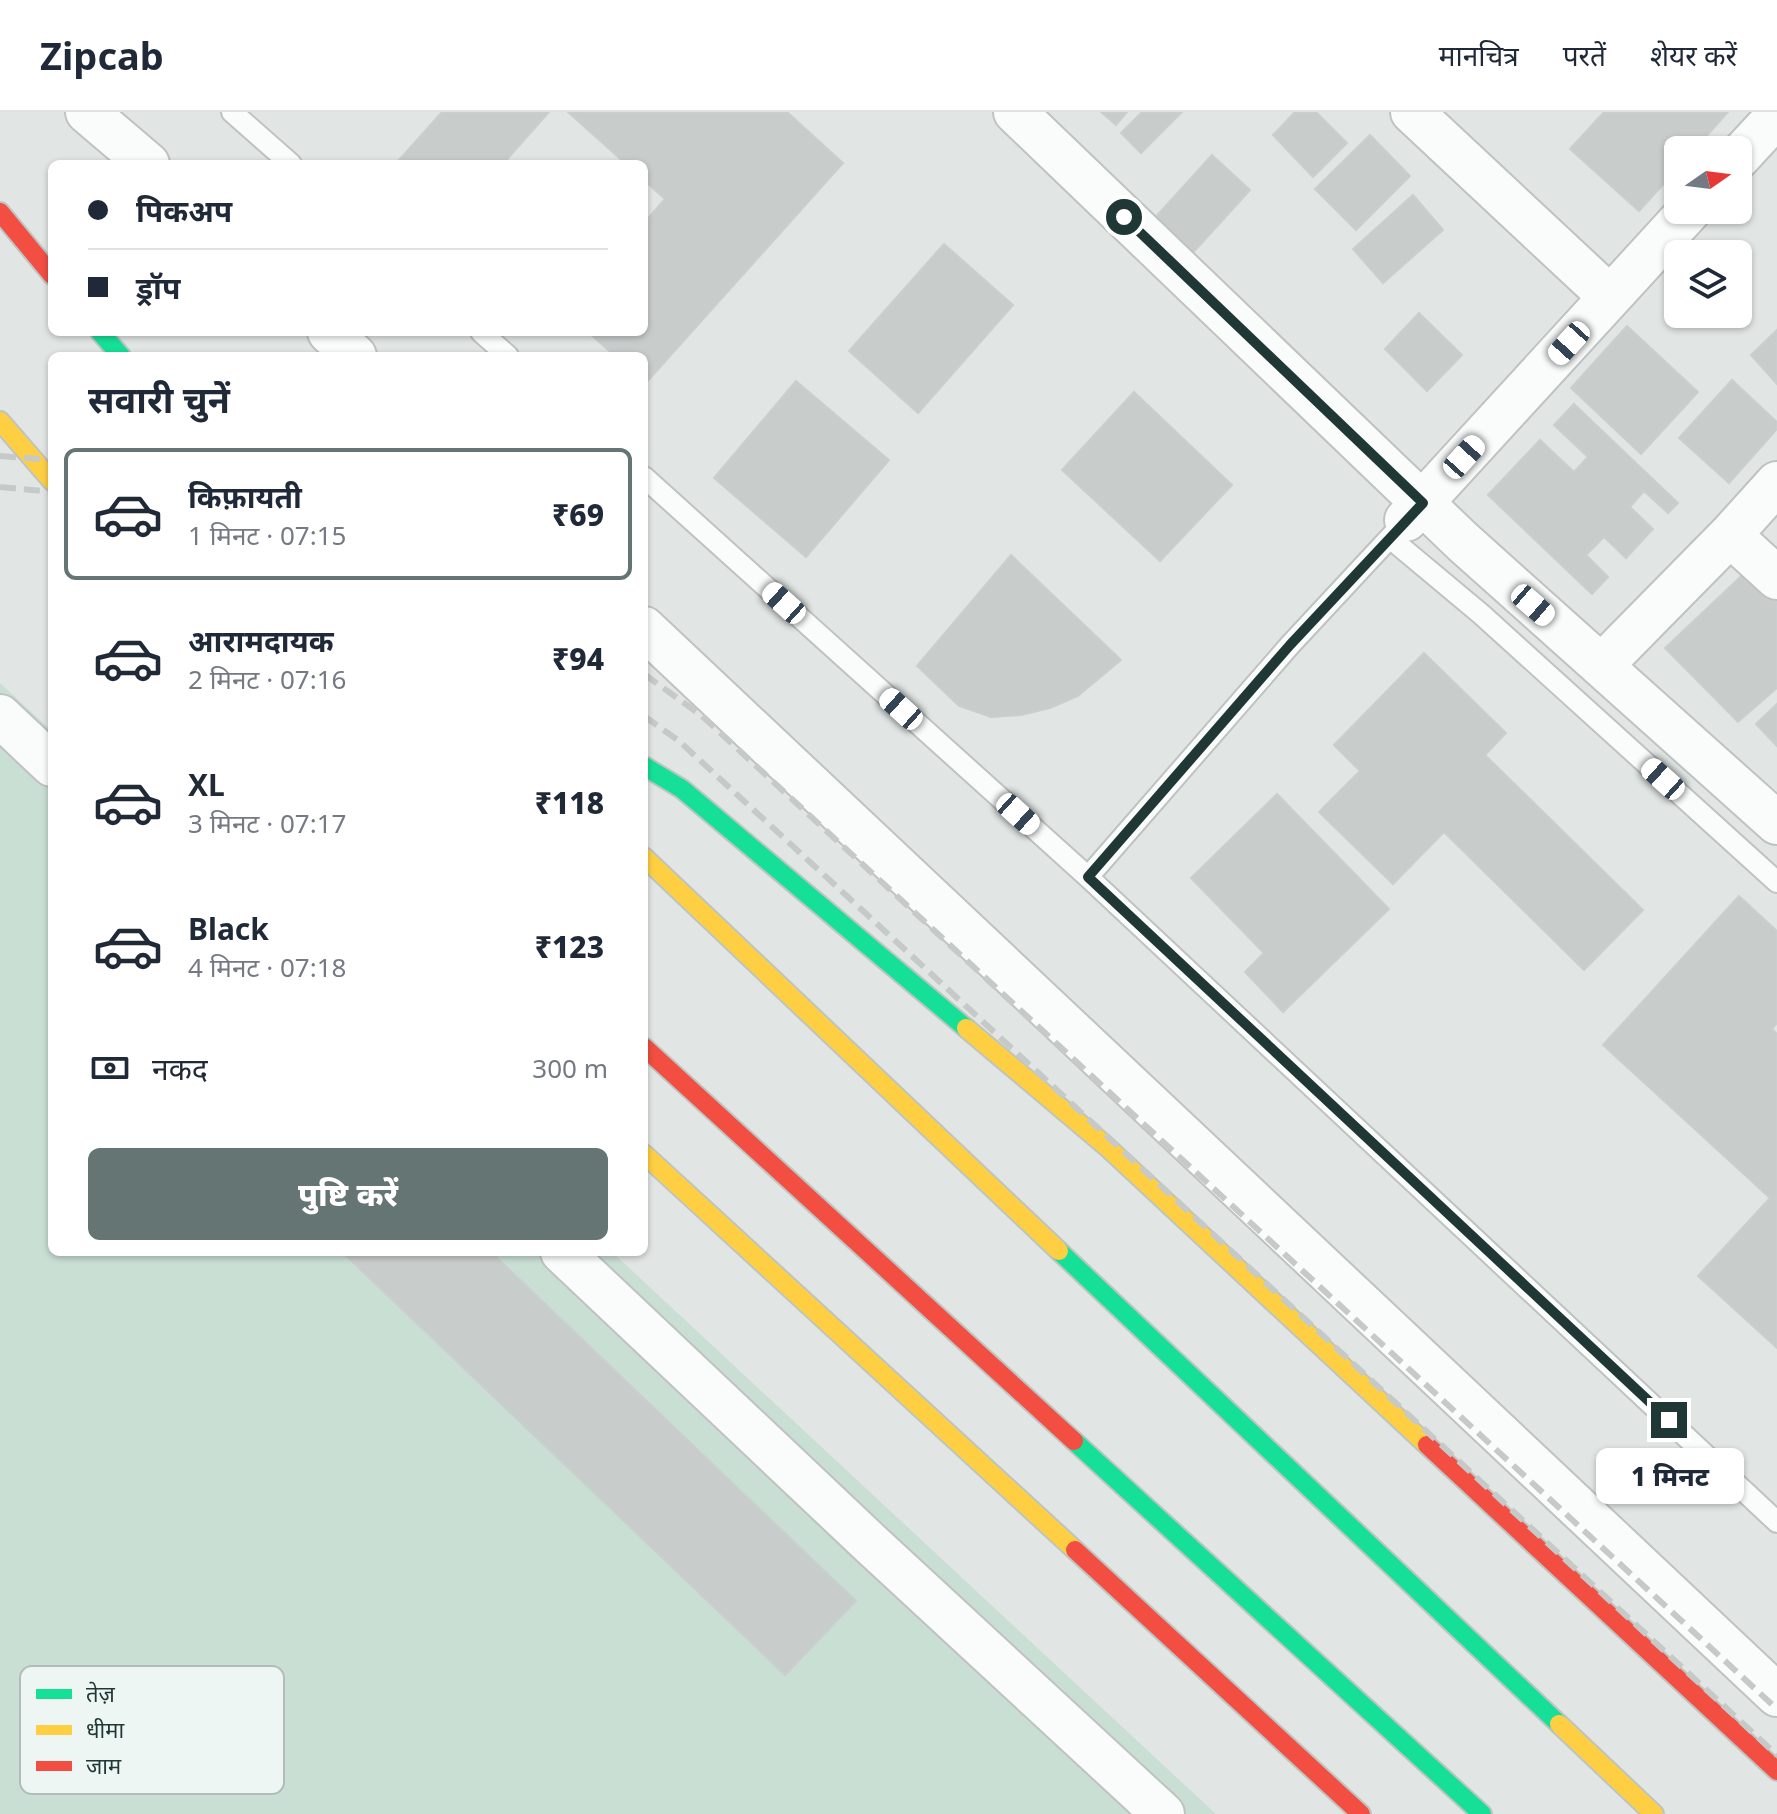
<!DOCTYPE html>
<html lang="hi">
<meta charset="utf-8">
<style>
:root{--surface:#fff;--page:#f2f2f3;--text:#1f2937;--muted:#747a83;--line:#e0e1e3;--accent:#647573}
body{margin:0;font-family:"Noto Sans","Noto Sans Devanagari",sans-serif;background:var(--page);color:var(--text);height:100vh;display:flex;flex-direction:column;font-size:30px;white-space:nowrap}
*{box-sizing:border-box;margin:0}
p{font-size:26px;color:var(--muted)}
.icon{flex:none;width:44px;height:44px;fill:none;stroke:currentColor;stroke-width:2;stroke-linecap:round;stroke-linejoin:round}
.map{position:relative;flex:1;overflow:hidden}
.sheet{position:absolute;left:48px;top:240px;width:600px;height:904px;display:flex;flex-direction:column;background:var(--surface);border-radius:12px;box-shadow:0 2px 6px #0004}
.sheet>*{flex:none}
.top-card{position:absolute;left:48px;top:48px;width:600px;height:176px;border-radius:12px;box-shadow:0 2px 6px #0004;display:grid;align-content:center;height:176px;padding:0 40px;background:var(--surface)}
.needle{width:52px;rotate:76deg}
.tools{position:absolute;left:1664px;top:24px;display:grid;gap:16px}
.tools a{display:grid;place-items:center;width:88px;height:88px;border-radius:12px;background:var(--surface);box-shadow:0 2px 6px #0004;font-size:40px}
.end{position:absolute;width:36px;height:36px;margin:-18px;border:10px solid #203835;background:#fff;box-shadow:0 0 0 4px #fff}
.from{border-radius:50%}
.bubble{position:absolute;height:56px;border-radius:12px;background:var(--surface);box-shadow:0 2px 6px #0004;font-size:26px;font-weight:800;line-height:56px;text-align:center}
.car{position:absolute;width:24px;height:48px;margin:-24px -12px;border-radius:10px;box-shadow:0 0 6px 2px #0007;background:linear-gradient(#fff 24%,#345 0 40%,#fff 0 76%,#345 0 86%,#fff 0)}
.top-card b{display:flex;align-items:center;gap:28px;height:76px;font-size:30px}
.top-card b+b{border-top:2px solid var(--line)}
.top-card i{width:20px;height:20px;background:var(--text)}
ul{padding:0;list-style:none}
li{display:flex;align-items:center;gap:24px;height:132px;margin:0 16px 12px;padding:0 24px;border:4px solid transparent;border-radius:12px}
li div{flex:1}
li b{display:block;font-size:30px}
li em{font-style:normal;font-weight:800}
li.selected{border-color:var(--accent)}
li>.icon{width:72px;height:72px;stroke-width:1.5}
h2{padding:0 40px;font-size:36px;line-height:96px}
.pay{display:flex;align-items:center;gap:20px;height:88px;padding:0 40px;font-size:30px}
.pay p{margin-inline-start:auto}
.cta{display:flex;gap:16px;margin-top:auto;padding:16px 40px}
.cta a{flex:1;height:92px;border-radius:12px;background:var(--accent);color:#fff;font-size:32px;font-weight:800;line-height:92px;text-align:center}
header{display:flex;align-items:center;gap:48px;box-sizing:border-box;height:112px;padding:0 40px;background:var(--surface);border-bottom:2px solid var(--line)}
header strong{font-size:38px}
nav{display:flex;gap:44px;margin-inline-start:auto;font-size:28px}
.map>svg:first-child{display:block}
.grass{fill:#c9dfd4}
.building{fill:#c8cdcc;stroke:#c9cfce;stroke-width:2}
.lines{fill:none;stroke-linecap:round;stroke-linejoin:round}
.lane-casing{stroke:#bec3c2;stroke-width:24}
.street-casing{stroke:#bec3c2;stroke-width:46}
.fast-casing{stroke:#bdc4c2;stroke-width:22}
.slow-casing{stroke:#bdc4c2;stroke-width:22}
.jam-casing{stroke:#bdc4c2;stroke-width:22}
.lane{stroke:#fafbfb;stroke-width:20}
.street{stroke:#fafbfb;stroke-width:42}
.fast{stroke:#16e098;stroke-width:18}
.slow{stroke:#ffcf43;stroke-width:18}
.jam{stroke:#f24e42;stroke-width:18}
.rail{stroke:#c5c9c8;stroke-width:6;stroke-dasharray:16 8;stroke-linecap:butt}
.route{stroke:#203835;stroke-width:10}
.key{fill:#eef6f3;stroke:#b0bdba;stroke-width:2}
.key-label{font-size:22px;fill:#203835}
</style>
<header>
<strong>Zipcab</strong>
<nav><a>मानचित्र</a><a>परतें</a><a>शेयर करें</a></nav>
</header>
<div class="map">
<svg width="1777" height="1702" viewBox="0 0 1777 1702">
<rect width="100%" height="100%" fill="#e1e6e5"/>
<path class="grass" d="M0 571 52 619V1140H612L1216 1702H0Z"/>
<path class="building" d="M442 0H549L503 52H402L398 49Z
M568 0H787L843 51 645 272 644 244H615L588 220H644V111L665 87 644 68V52H626Z
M1101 0H1127L1116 13Z
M1142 0H1182L1141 41 1121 21Z
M1295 0H1316L1347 31 1313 65 1273 23Z
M1604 0H1728L1694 38H1678V56L1639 99 1570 37Z
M1370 23 1410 64 1356 118 1315 77Z
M1212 43 1250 78 1190 144 1152 109Z
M1413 83 1443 118 1383 171 1353 137Z
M944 132 1013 193 918 301 849 239Z
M1419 201 1462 243 1427 279 1385 237Z
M1627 214 1698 280 1641 342 1571 276Z
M1777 218V272L1751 243Z
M1732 268 1777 310V317L1729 371 1679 326Z
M796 269 889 348 806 445 714 366Z
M1134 280 1232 373 1160 449 1062 358Z
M1574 292 1678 391 1668 401 1644 379 1630 395 1653 417 1626 446 1604 425 1586 443 1608 465 1592 482 1488 383 1540 328 1574 360 1588 345 1554 313Z
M1011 443 1121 548 1078 584 1050 596 1021 603 991 605 959 594 917 554Z
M1751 455 1777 482V576L1738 610 1665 536Z
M1424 541 1506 621 1485 643 1643 798 1584 858 1444 720 1393 772 1319 700 1360 659 1334 633Z
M1777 592V634L1756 612Z
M1277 682 1389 797 1283 900 1245 860 1264 841 1191 766Z
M1739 784 1777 819V911L1772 917 1777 922V1236L1698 1164 1770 1086 1603 933Z
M342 1140H491L856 1489 785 1563Z"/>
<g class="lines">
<g class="lane-casing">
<path id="lane" d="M232 0 291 52
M481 220 508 244
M644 365 1088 765 1777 1410
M1390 426 1481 502 1777 770
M1088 765 1290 533 1397 418"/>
</g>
<g class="street-casing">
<path id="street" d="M87 0 148 52
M1015 0 1463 430 1777 711
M1412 0 1610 185
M1738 46 1777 4
M329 220 355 244
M1406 408 1690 98
M1730 423 1777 466
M644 516 1777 1583
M1602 553 1730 423 1777 371
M0 604 52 653
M562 1140 871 1432 1163 1702"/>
</g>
<g class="fast-casing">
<path id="fast" d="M100 220 121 244
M644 654 682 677 966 916
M1059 1139 1559 1612
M1074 1329 1482 1702"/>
</g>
<g class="slow-casing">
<path id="slow" d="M0 309 52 369
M644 745 1059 1139
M966 916 1106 1034 1427 1333
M644 1042 1075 1438
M1559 1612 1654 1702"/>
</g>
<g class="jam-casing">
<path id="jam" d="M0 100 52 163
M644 935 1074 1329
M1427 1333 1777 1659
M1075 1438 1361 1702"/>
</g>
<use href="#lane" class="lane"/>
<use href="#street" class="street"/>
<use href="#fast" class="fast"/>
<use href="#slow" class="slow"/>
<use href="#jam" class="jam"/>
<path class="rail" d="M0 344 52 348
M0 375 52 380
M644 562 702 604 1777 1597
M644 604 679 629 1777 1643"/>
</g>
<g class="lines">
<path class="route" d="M1124 105 1423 391 1290 533 1088 765 1669 1308"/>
</g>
<rect x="20" y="1554" width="264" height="128" rx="12" class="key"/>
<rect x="36" y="1577" width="36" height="10" fill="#16e098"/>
<rect x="36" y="1613" width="36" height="10" fill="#ffcf43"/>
<rect x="36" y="1649" width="36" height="10" fill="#f24e42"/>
<g class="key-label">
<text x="86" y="1590">तेज़</text>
<text x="86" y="1626">धीमा</text>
<text x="86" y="1662">जाम</text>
</g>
</svg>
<div class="tools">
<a><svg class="needle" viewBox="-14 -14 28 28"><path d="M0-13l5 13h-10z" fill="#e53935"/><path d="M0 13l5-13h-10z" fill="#747a83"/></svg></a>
<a><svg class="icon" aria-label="layers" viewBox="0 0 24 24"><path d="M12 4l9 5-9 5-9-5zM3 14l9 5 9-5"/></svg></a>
</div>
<i class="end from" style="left:1124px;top:105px"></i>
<i class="end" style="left:1669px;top:1308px"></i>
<div class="bubble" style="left:1596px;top:1336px;width:148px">1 मिनट</div>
<i class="car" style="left:1569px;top:231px;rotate:222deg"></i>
<i class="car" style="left:1464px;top:345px;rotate:42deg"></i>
<i class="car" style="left:784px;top:491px;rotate:312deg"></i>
<i class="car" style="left:1533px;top:493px;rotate:131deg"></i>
<i class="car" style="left:901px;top:597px;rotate:312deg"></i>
<i class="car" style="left:1663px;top:667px;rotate:312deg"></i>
<i class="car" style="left:1018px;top:702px;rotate:132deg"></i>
<div class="top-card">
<b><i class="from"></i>पिकअप</b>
<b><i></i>ड्रॉप</b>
</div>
<section class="sheet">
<h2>सवारी चुनें</h2>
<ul>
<li class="selected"><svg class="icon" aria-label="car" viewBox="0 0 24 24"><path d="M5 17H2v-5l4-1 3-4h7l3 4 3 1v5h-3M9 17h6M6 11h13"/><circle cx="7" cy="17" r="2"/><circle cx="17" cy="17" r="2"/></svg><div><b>किफ़ायती</b><p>1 मिनट · 07:15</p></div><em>₹69</em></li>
<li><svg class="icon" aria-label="car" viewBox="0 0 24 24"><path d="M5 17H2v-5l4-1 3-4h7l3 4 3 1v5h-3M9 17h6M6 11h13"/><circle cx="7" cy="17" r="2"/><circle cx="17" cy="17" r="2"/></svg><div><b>आरामदायक</b><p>2 मिनट · 07:16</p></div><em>₹94</em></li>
<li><svg class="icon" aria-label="car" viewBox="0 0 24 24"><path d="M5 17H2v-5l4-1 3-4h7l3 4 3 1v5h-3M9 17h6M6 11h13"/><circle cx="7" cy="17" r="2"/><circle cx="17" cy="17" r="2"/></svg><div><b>XL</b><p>3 मिनट · 07:17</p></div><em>₹118</em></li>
<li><svg class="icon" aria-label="car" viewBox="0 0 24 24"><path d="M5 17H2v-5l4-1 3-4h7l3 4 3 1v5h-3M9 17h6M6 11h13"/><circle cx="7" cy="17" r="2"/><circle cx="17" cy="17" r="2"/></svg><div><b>Black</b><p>4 मिनट · 07:18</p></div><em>₹123</em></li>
</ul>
<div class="pay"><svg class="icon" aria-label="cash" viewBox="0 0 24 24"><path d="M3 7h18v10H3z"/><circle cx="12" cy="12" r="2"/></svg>नकद<p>300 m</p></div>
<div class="cta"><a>पुष्टि करें</a></div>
</section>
</div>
